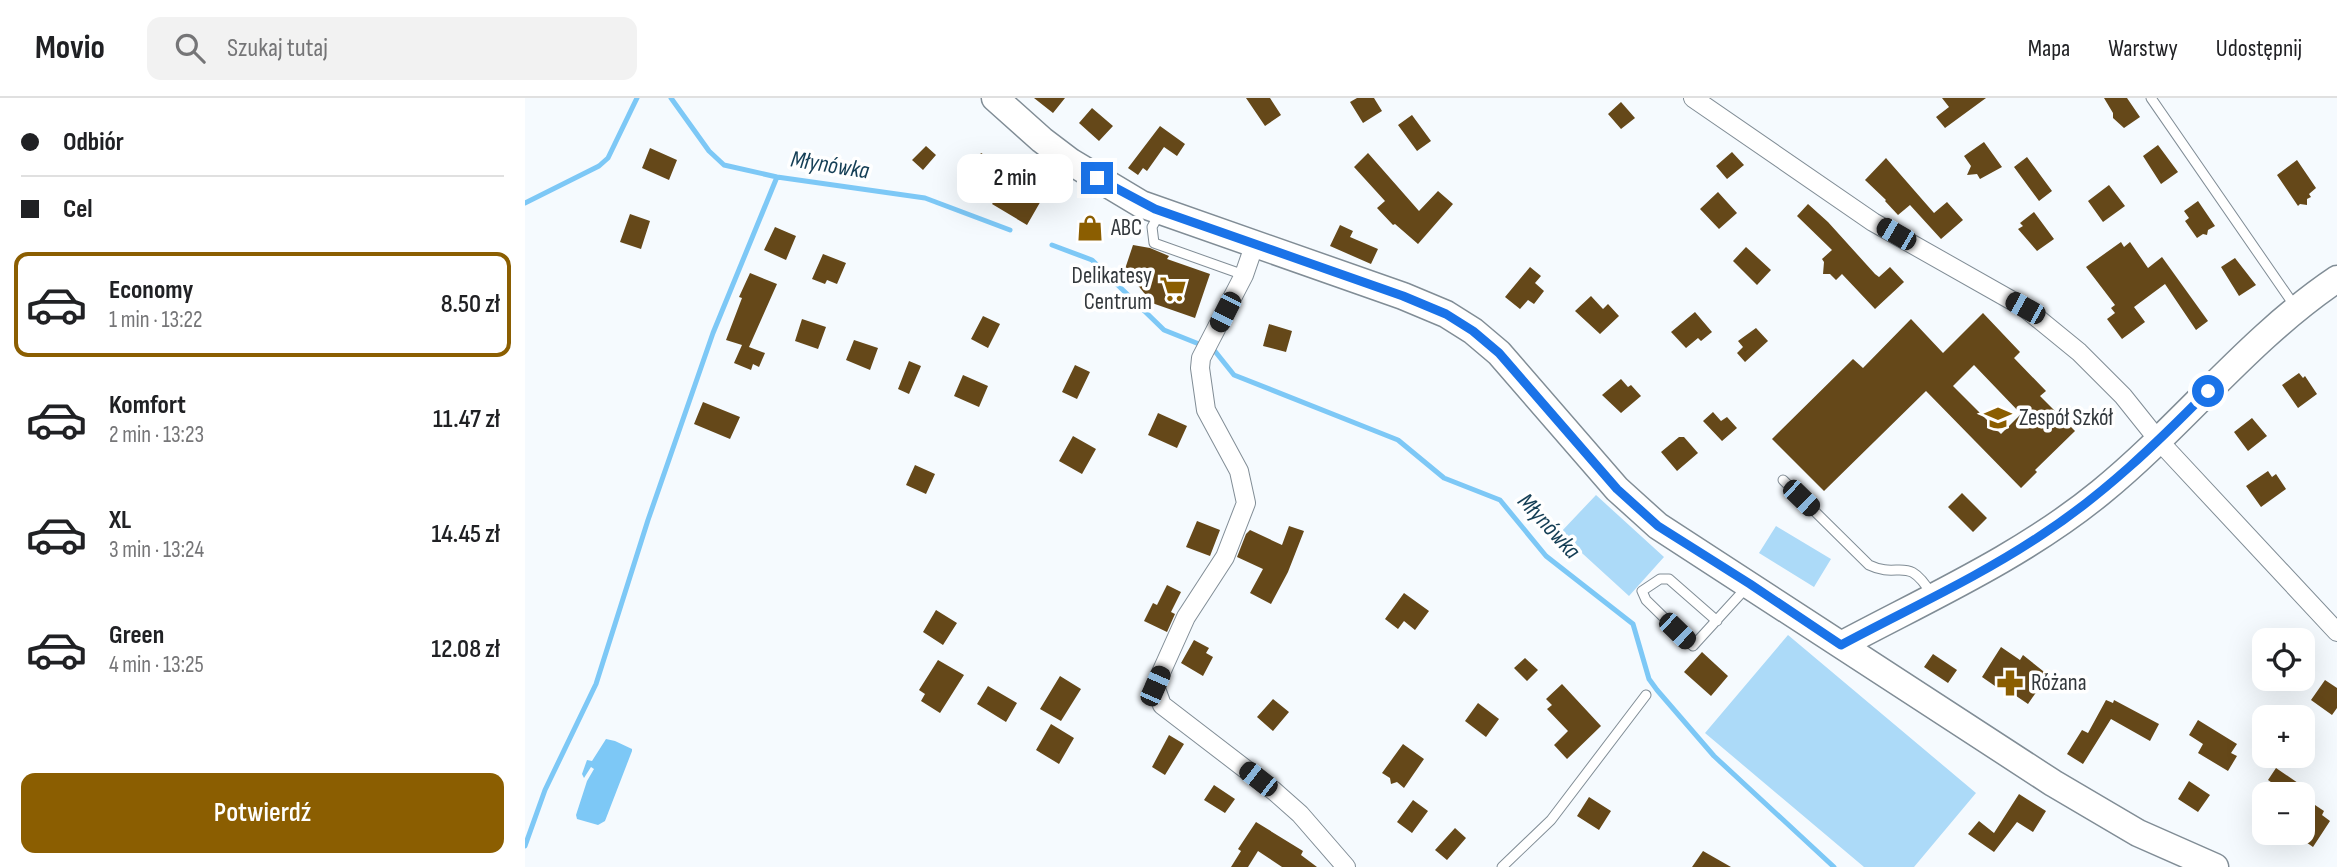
<!DOCTYPE html>
<html lang="pl">
<meta charset="utf-8">
<style>
:root{--surface:#fff;--page:#f2f2f2;--text:#202124;--muted:#757577;--line:#e0e0e0;--accent:#8b5e01}
body{margin:0;font-family:"Sofia Sans Condensed",sans-serif;background:var(--page);color:var(--text);height:100vh;display:flex;flex-direction:column;font-size:26px;white-space:nowrap}
*{box-sizing:border-box;margin:0}
p{font-size:23px;color:var(--muted)}
.icon{flex:none;width:38px;height:38px;fill:none;stroke:currentColor;stroke-width:2;stroke-linecap:round;stroke-linejoin:round}
.map{position:relative;flex:1;overflow:hidden}
.drawer{display:flex;flex-direction:column;background:var(--surface);width:525px}
.drawer>*{flex:none}
.banner{display:grid;align-content:center;height:154px;padding:0 21px;background:var(--surface)}
.tools{position:absolute;left:1727px;top:530px;display:grid;gap:14px}
.tools a{display:grid;place-items:center;width:63px;height:63px;border-radius:14px;background:var(--surface);box-shadow:0 7px 28px #0002;font-size:35px}
.end{position:absolute;width:32px;height:32px;margin:-16px;border:9px solid #1a73e8;background:#fff;box-shadow:0 0 0 4px #fff}
.from{border-radius:50%}
.bubble{position:absolute;height:49px;border-radius:14px;background:var(--surface);box-shadow:0 7px 28px #0002;font-size:23px;font-weight:600;line-height:49px;text-align:center}
.car{position:absolute;width:21px;height:42px;margin:-21px -10px;border-radius:9px;box-shadow:0 0 5px 2px #0007;background:linear-gradient(#222 24%,#8ab4d8 0 40%,#222 0 76%,#8ab4d8 0 86%,#222 0)}
.banner b{display:flex;align-items:center;gap:24px;height:66px;font-size:26px}
.banner b+b{border-top:2px solid var(--line)}
.banner i{width:18px;height:18px;background:var(--text)}
ul{padding:0;list-style:none}
li{display:flex;align-items:center;gap:21px;height:105px;margin:0 14px 10px;padding:0 7px;border:4px solid transparent;border-radius:14px}
li div{flex:1}
li b{display:block;font-size:26px}
li em{font-style:normal;font-weight:600}
li.on{border-color:var(--accent)}
li>.icon{width:63px;height:63px;stroke-width:1.5}
.cta{display:flex;gap:14px;margin-top:auto;padding:14px 21px}
.cta a{flex:1;height:80px;border-radius:14px;background:var(--accent);color:#fff;font-size:28px;font-weight:600;line-height:80px;text-align:center}
header{display:flex;align-items:center;gap:42px;box-sizing:border-box;height:98px;padding:0 35px;background:var(--surface);border-bottom:2px solid var(--line)}
header strong{font-size:33px}
nav{display:flex;gap:38px;margin-inline-start:auto;font-size:24px}
.search{width:490px;height:63px;background:var(--page);display:flex;align-items:center;gap:18px;box-sizing:border-box;padding:0 24px;border-radius:14px;color:var(--muted);font-size:26px}
main{display:flex;flex:1;min-height:0}
.map>svg:first-child{display:block}
.green{fill:#acdaf8}
.water{fill:#7dc8f6}
.lines{fill:none;stroke-linecap:round;stroke-linejoin:round}
.stream{stroke:#7dc8f6;stroke-width:5}
.building{fill:#654819;fill-rule:evenodd}
.lane-casing{stroke:#818d96;stroke-width:11}
.street-casing{stroke:#818d96;stroke-width:20}
.secondary-casing{stroke:#818d96;stroke-width:29}
.lane{stroke:#fff;stroke-width:9}
.street{stroke:#fff;stroke-width:18}
.secondary{stroke:#fff;stroke-width:26}
.route{stroke:#1a73e8;stroke-width:9}
.labels{text-anchor:middle;dominant-baseline:central;stroke-width:7;stroke-linejoin:round;paint-order:stroke}
.poi-label{font-size:23px;fill:#33383c;stroke:#fff;text-anchor:start}
.water-label{font-size:24px;font-style:italic;fill:#143e55;stroke:#fff}
</style>
<header>
<strong>Movio</strong>
<div class="search"><svg class="icon" aria-label="search" viewBox="0 0 24 24"><circle cx="10" cy="10" r="6"/><path d="M15 15l6 6"/></svg>Szukaj tutaj</div>
<nav><a>Mapa</a><a>Warstwy</a><a>Udostępnij</a></nav>
</header>
<main>
<section class="drawer">
<div class="banner">
<b><i class="from"></i>Odbiór</b>
<b><i></i>Cel</b>
</div>
<ul>
<li class="on"><svg class="icon" aria-label="car" viewBox="0 0 24 24"><path d="M5 17H2v-5l4-1 3-4h7l3 4 3 1v5h-3M9 17h6M6 11h13"/><circle cx="7" cy="17" r="2"/><circle cx="17" cy="17" r="2"/></svg><div><b>Economy</b><p>1 min · 13:22</p></div><em>8.50 zł</em></li>
<li><svg class="icon" aria-label="car" viewBox="0 0 24 24"><path d="M5 17H2v-5l4-1 3-4h7l3 4 3 1v5h-3M9 17h6M6 11h13"/><circle cx="7" cy="17" r="2"/><circle cx="17" cy="17" r="2"/></svg><div><b>Komfort</b><p>2 min · 13:23</p></div><em>11.47 zł</em></li>
<li><svg class="icon" aria-label="car" viewBox="0 0 24 24"><path d="M5 17H2v-5l4-1 3-4h7l3 4 3 1v5h-3M9 17h6M6 11h13"/><circle cx="7" cy="17" r="2"/><circle cx="17" cy="17" r="2"/></svg><div><b>XL</b><p>3 min · 13:24</p></div><em>14.45 zł</em></li>
<li><svg class="icon" aria-label="car" viewBox="0 0 24 24"><path d="M5 17H2v-5l4-1 3-4h7l3 4 3 1v5h-3M9 17h6M6 11h13"/><circle cx="7" cy="17" r="2"/><circle cx="17" cy="17" r="2"/></svg><div><b>Green</b><p>4 min · 13:25</p></div><em>12.08 zł</em></li>
</ul>
<div class="cta"><a>Potwierdź</a></div>
</section>
<div class="map">
<svg width="1812" height="769" viewBox="0 0 1812 769">
<rect width="100%" height="100%" fill="#f5fafe"/>
<path class="green" d="M1071 397 1139 459 1104 498 1035 435Z
M1251 428 1306 461 1289 489 1234 455Z
M1263 537 1451 695 1389 769H1339L1180 635Z"/>
<path class="water" d="M81 641 90 643 107 651V653L80 723 73 727 52 721 51 717 62 683 69 671 66 669 59 680 57 676 62 662 67 663Z"/>
<g class="lines">
<path class="stream" d="M146 0 184 53 199 67 252 79 400 100 485 132
M0 105 74 68 83 60 112 0
M527 147 567 162 639 232 689 252 709 277 873 342 919 380 975 402 1021 458 1108 526 1124 581 1132 592 1189 658 1309 769
M0 748 20 692 71 586 123 422 188 235 252 79"/>
</g>
<path class="building" d="M509 0H540L528 15Z
M721 0H745L756 17 740 28Z
M832 0H849L857 13 838 25 825 4Z
M1417 0H1461L1420 30 1411 19 1424 9Z
M1579 0H1602L1615 19 1599 30 1588 20V15Z
M1096 4 1110 20 1096 31 1083 16Z
M567 10 588 28 574 43 554 25Z
M887 17 906 43 892 53 873 27Z
M635 28 660 46 652 58 639 49 622 73 618 70 613 77 603 70Z
M1459 44 1477 69 1455 81 1452 76 1442 77 1446 68 1439 58Z
M1633 47 1653 74 1636 86 1618 58Z
M401 48 411 57 398 72 387 62Z
M125 50 152 62 144 82 117 70Z
M1207 54 1219 67 1202 81 1191 68Z
M456 55 487 73 492 65 518 81 513 90 521 94 502 127 467 106 470 102 439 84Z
M843 55 894 113 913 93 928 106 893 146 870 126 868 127 852 110 860 103 829 69Z
M1502 59 1527 93 1514 103 1489 69Z
M1361 60 1409 115 1422 104 1438 122 1416 141 1385 107 1373 117 1360 103 1361 102 1340 82Z
M1772 62 1791 90 1784 96 1786 99 1782 101V107L1775 106 1773 108 1752 77Z
M1584 87 1600 108 1578 124 1563 103Z
M1193 94 1212 115 1194 131 1175 111Z
M1673 103 1690 128 1683 132 1682 137 1678 136 1672 140 1660 123 1664 120 1659 113Z
M1283 106 1303 124 1350 176 1354 179 1365 169 1379 184 1350 211 1317 176 1311 182 1305 176H1298L1299 164 1297 161 1307 152 1272 118Z
M1509 114 1529 141 1512 153 1493 131 1498 128 1495 125Z
M105 116 125 123 116 151 95 144Z
M815 127 828 133 825 139 853 151 846 166 805 148Z
M250 129 271 138 261 162 239 152Z
M1596 144 1599 149 1605 144 1623 170 1637 159 1683 223 1671 232 1640 186 1609 209 1620 224 1597 241 1582 221 1590 215 1586 210 1590 207 1561 169Z
M608 147 625 150 644 158 642 161 685 176 670 220 627 205 600 171Z
M1221 149 1246 172 1232 187 1208 163Z
M298 156 321 165 312 186 302 182 300 186 287 181Z
M1710 160 1731 187 1714 198 1696 169Z
M1005 169 1016 178 1010 185 1019 193 1009 206 1003 202 995 211 980 199Z
M225 175 252 186 224 249 240 255 234 269 228 266 226 272 209 265 217 247 201 242 217 200 214 199Z
M1066 198 1078 211 1083 206 1094 218 1075 236 1050 213Z
M1170 214 1187 234 1176 243 1173 240 1161 250 1146 234Z
M1458 215 1495 254 1489 260 1521 293 1515 298 1550 333 1510 372 1512 374 1496 390 1401 293 1299 393 1247 341 1328 261 1338 270 1386 221 1418 255ZM1449 267 1496 316 1476 336 1428 288Z
M458 218 475 226 463 250 446 241Z
M277 221 301 229 293 251 270 243Z
M744 226 767 233 761 254 738 248Z
M1231 230 1243 243 1220 264 1212 255 1218 249 1213 243Z
M329 242 353 250 345 272 321 262Z
M384 263 396 268 384 296 373 291Z
M550 267 565 274 552 301 537 294Z
M1774 275 1778 280 1780 278 1792 296 1773 310 1757 287Z
M438 277 463 288 454 309 429 298Z
M1096 281 1103 289 1106 287 1116 298 1096 315 1077 297Z
M178 304 215 319 205 341 169 326Z
M1188 314 1196 323 1202 319 1212 330 1197 343 1178 323Z
M633 315 662 328 652 350 623 337Z
M1727 320 1742 338 1723 353 1709 334Z
M548 338 571 351 557 376 534 363Z
M1154 339H1159L1173 355 1152 373 1136 354Z
M390 367 410 376 401 396 381 387Z
M1743 373 1747 379 1751 376 1761 391 1736 409 1721 388Z
M1437 395 1462 420 1448 434 1423 409Z
M672 423 695 432 685 458 661 449Z
M764 428 779 433 763 474 746 506 725 495 738 471 712 459 721 436 725 432 757 447Z
M642 487 656 494 646 514 650 516 642 534 619 523 628 505 632 507Z
M879 495 904 513 890 532 879 523 873 531 860 521Z
M411 512 432 525 418 547 398 534Z
M669 542 684 550 681 555 688 559 678 578 656 565Z
M1476 549 1495 562 1498 557 1523 577 1503 606 1472 585 1470 588 1457 579Z
M1177 554 1203 578 1186 598 1159 574Z
M1408 556 1432 572 1423 585 1399 569Z
M1000 560 1013 572 1002 583 989 570Z
M413 562 439 577 415 615 396 603 400 596 394 592Z
M535 578 556 591 536 623 515 611Z
M1800 582 1812 590V610L1807 617 1786 602Z
M1037 586 1076 628 1042 661 1029 647 1043 633 1022 611 1027 607 1021 601Z
M463 588 492 605 481 624 452 606Z
M748 601 764 614 748 633 732 619Z
M1581 602 1588 605 1589 602 1634 626 1625 643 1586 621 1558 666 1542 656 1557 632 1563 635Z
M953 605 974 621 961 639 940 623Z
M1673 622 1712 646 1706 655 1712 658 1703 673 1673 655 1678 646 1664 637Z
M526 626 549 640 534 666 511 652Z
M644 637 659 646 640 677 627 669Z
M878 646 899 661 879 690 872 684 866 686 865 680 857 675Z
M1751 670 1789 696H1763L1743 682Z
M1664 683 1685 697 1673 714 1653 701Z
M689 687 710 701 700 715 679 702Z
M1494 696 1521 713 1508 734 1492 724 1469 754 1443 736 1454 723 1469 735Z
M1064 699 1086 713 1074 732 1052 718Z
M1778 699 1799 713 1797 717 1805 723 1788 749 1778 742Z
M888 702 903 713 887 735 872 724Z
M731 724 778 753 776 757 792 769H757L733 753 723 769H706L716 753 713 751Z
M930 730 941 740 922 762 910 752Z
M1178 753 1206 769H1167Z"/>
<g class="lines">
<g class="lane-casing">
<path id="lane" d="M1626 0 1771 210
M635 115 627 129 629 145 719 177
M1258 382 1344 467C1375 482 1382 455 1407 497
M1192 523 1144 481H1135L1117 493 1121 502 1168 548 1221 490
M977 769 1026 722 1121 597"/>
</g>
<g class="street-casing">
<path id="street" d="M1168 0 1348 124 1500 210 1554 254 1598 298 1634 343 1812 534
M730 145 719 177 676 260 675 270 681 312 714 373 721 405 700 459 661 519 630 588 637 607 749 693 775 716 821 769"/>
</g>
<g class="secondary-casing">
<path id="secondary" d="M470 0 517 42 546 64 616 106 878 198 921 216 948 233 974 255 1092 391 1133 428 1528 685 1613 735 1690 769
M1316 547C1404 500 1498 458 1576 394 1658 327 1724 240 1812 181"/>
</g>
<use href="#lane" class="lane"/>
<use href="#street" class="street"/>
<use href="#secondary" class="secondary"/>
</g>
<g class="lines">
<path class="route" d="M572 80 630 111 878 198 921 216 948 233 974 255 1092 391 1133 428 1225 486 1316 547C1383 511 1454 479 1518 436 1579 396 1632 345 1683 293"/>
</g>
<defs>
<g id="shop-bare" transform="scale(2.1)"><path d="M-5-2.5h2.3a2.7 3.5 0 0 1 5.4 0H5L5.5 6h-11ZM-1.5-2.5h3a1.5 2.3 0 0 0-3 0Z" fill="#8b5e01" stroke="#fff" stroke-width="2.5" paint-order="stroke"/></g>
<g id="supermarket-bare" transform="scale(2.1)"><path d="M-6-5.5h2.5l.6 2H6L4.5 2H-2.5L-4.4-4H-6ZM-1.5 3.2a1.3 1.3 0 1 0 .1 0ZM3 3.2a1.3 1.3 0 1 0 .1 0Z" fill="#8b5e01" stroke="#fff" stroke-width="2.5" paint-order="stroke"/></g>
<g id="school-bare" transform="scale(2.1)"><path d="M0-5L7-2L0 1L-7-2ZM-4 1L0 2.5L4 1V4Q0 6-4 4Z" fill="#8b5e01" stroke="#fff" stroke-width="2.5" paint-order="stroke"/></g>
<g id="pharmacy-bare" transform="scale(2.1)"><path d="M-2-6h4v4h4v4h-4v4h-4v-4h-4v-4h4Z" fill="#8b5e01" stroke="#fff" stroke-width="2.5" paint-order="stroke"/></g>
</defs>
<g fill-rule="evenodd">
<use href="#shop-bare" x="565" y="130"/>
<use href="#supermarket-bare" x="648" y="191"/>
<use href="#school-bare" x="1473" y="320"/>
<use href="#pharmacy-bare" x="1485" y="585"/>
</g>
<g class="labels">
<g class="poi-label">
<text x="586" y="130">ABC</text>
<text x="627" y="178" text-anchor="end">Delikatesy<tspan x="627" dy="26">Centrum</tspan></text>
<text x="1494" y="320">Zespół Szkół</text>
<text x="1506" y="585">Różana</text>
</g>
<g class="water-label">
<text transform="translate(305 67) rotate(9)">Młynówka</text>
<text transform="translate(1024 428) rotate(47)">Młynówka</text>
</g>
</g>
</svg>
<div class="tools">
<a><svg class="icon" aria-label="locate" viewBox="0 0 24 24"><circle cx="12" cy="12" r="6"/><path d="M12 2v4M12 18v4M2 12h4M18 12h4"/></svg></a>
<a>+</a>
<a>−</a>
</div>
<i class="end from" style="left:1683px;top:293px"></i>
<i class="end" style="left:572px;top:80px"></i>
<div class="bubble" style="left:432px;top:56px;width:116px">2 min</div>
<i class="car" style="left:1371px;top:136px;rotate:300deg"></i>
<i class="car" style="left:1500px;top:210px;rotate:299deg"></i>
<i class="car" style="left:700px;top:214px;rotate:207deg"></i>
<i class="car" style="left:1276px;top:400px;rotate:134deg"></i>
<i class="car" style="left:1152px;top:533px;rotate:134deg"></i>
<i class="car" style="left:630px;top:588px;rotate:24deg"></i>
<i class="car" style="left:733px;top:681px;rotate:308deg"></i>
</div>
</main>
